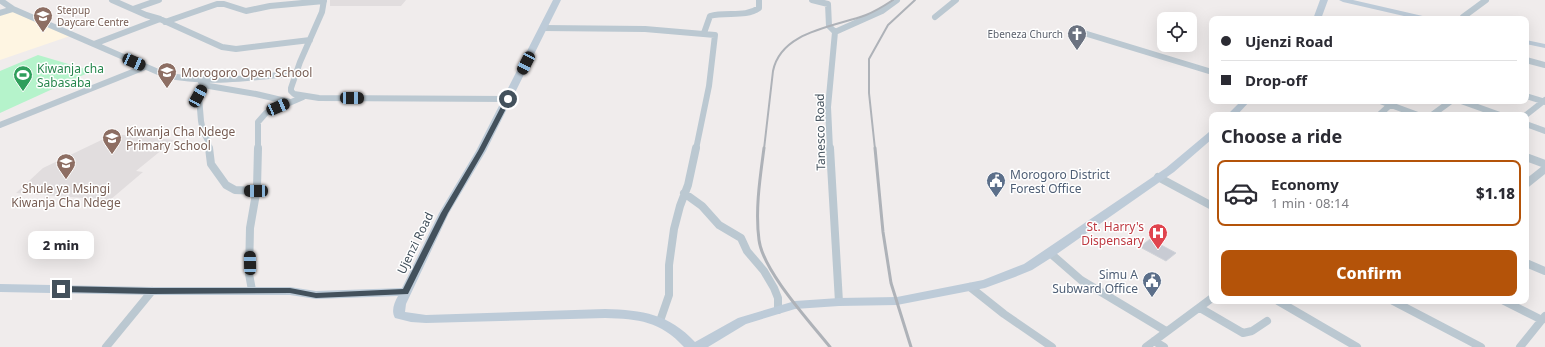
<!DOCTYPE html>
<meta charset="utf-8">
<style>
:root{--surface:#fff;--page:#f7f7f7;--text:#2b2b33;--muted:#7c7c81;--line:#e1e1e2;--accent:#b45309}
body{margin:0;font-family:"Noto Sans",sans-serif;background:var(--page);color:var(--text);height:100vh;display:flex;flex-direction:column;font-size:15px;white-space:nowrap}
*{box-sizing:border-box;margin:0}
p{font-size:13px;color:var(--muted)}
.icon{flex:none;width:22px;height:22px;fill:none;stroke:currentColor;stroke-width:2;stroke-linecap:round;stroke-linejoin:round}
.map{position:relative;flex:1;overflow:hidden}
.panel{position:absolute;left:1209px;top:112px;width:320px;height:192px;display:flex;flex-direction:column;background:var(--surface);border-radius:8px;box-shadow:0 4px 16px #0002}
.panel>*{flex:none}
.top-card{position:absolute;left:1209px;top:16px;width:320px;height:88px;border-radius:8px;box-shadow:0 4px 16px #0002;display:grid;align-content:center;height:88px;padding:0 12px;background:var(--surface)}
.controls{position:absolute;left:1157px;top:12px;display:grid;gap:8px}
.controls a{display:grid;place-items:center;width:40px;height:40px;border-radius:8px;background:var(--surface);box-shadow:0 4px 16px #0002;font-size:20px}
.end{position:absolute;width:18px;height:18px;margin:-9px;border:5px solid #43515c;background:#fff;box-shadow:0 0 0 2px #fff}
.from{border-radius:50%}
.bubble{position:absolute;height:28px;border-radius:8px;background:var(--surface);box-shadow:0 4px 16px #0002;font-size:13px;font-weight:800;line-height:28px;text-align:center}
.car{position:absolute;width:12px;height:24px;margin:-12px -6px;border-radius:5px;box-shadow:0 0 3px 1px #0007;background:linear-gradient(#222 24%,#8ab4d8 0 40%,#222 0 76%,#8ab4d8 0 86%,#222 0)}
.top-card b{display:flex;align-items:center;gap:14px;height:38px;font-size:15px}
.top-card b+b{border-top:1px solid var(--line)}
.top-card i{width:10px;height:10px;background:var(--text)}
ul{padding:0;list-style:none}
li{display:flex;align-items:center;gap:12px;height:66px;margin:0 8px 6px;padding:0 4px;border:2px solid transparent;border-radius:8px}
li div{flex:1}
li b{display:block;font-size:15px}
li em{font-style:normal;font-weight:800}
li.on{border-color:var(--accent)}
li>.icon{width:36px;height:36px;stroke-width:1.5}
h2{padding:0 12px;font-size:18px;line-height:48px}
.primary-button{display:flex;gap:8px;margin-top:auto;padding:8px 12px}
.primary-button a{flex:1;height:46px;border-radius:8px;background:var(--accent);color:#fff;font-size:16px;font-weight:800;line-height:46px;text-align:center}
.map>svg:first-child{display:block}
.commercial{fill:#fef5e2}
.education{fill:#e1ddde}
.green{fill:#b5f3cb}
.building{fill:#c8cbd3;stroke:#d0d3d9}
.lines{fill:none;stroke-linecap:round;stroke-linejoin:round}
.street-far1{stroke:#bbc8d1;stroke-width:6}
.street{stroke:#bbc8d1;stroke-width:8}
.secondary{fill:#bdcbd8;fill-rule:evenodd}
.rail-far1{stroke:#aeb2b8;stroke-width:2}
.rail{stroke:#aeb2b8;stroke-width:3}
.route{fill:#43515c}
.labels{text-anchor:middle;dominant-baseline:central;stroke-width:3;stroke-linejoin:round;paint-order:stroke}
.far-education-label{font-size:10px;fill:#785e54;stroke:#fff;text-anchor:start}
.far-worship-label{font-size:10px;fill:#5b616d;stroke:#fff;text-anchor:end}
.leisure-label{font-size:12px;fill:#27864d;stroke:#fff;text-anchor:start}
.education-label{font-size:12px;fill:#785e54;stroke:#fff;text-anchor:start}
.street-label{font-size:12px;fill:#43515c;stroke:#fff}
.service-label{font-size:12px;fill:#4e5e75;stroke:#fff;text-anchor:start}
.health-label{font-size:12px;fill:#be3a42;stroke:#fff;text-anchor:end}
</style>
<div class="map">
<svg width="1545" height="347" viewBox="0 0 1545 347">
<rect width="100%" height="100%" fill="#f0ecec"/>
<path class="commercial" d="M12 10 70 36 0 60V14Z"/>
<path class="education" d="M330 0H406L401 6H330Z
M114 134 174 140 136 171 143 172 110 200 16 193 43 168Z"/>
<path class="green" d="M38 55 92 71 0 113V71Z"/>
<path class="building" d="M1150 239 1176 253 1166 261 1140 247Z"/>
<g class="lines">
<path class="street-far1" d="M0 0 13 9 165 75C209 84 252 78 296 73
M112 0 146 15 160 19 222 47 236 49 310 40
M324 0 322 12 300 62 291 88V91L294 94 319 98 508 99
M812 0 828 4 829 26 835 32
M133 9 159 0
M0 13 13 9
M935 17 956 0
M1464 19 1463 17 1486 0
M165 22 217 4H224L246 11 270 6 324 1
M543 28 645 29 715 35 709 86 696 149
M1074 30 1212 72
M835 32 882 11 897 0
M704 33 710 16C726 11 745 18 759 8V0
M94 44 160 19
M1526 60 1545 65
M201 82 209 86 256 94 290 102
M205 84 199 97 201 121 203 131 208 141 209 149
M1526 96 1545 102
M1380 101 1418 115
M1461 101 1500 115
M1379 115 1390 105
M1432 115 1451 101
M1526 115 1545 100
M1526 124 1545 131
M0 125 145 67
M258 149V122L266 113 303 97
M830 149 828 107 835 32"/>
<path class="street" d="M209 148 211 164 226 185 235 190 256 191
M830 148 839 302
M1526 157 1545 164
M1158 177 1212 206
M1526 184 1545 169
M684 193 702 206 719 225 741 238 747 251 764 271 774 288 778 298V310
M1050 253 1081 280 1166 331
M1526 263 1545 271
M970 287 1004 314 1052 347
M252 290 249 274 250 228 257 188 258 148
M1278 301 1357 347
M1393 301 1481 347
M1504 301 1542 320
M1200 308 1243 333 1252 331 1267 321
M660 321 669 295V265L674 229 680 206 688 185 696 148
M1154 341 1164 347
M106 347 152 291
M1146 347 1212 298
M1520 347 1545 316"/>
<path class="secondary" d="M553 0H561L486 151 449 213 406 304 405 312 426 315 605 309C643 310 669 314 695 342L738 318 795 301 839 298 897 297 983 280 1024 264 1166 168 1209 132 1212 131V139L1174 172 1054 256 1032 270 1015 277 985 288 897 305 839 306 795 309 746 324 708 347H684C660 321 639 319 605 318L426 323 411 322 395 318C391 311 394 303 398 296L316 299 290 295H152L0 292V284L152 287H290L316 291 402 288 439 213 476 151Z
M1320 0H1328L1321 19H1313Z
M1339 0H1353L1427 17 1431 19H1417L1343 2Z
M1526 40 1545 44V48L1526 44Z
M1241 101H1250L1237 115H1227Z"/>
<path class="rail-far1" d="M764 149 773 71C781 31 834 27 866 15 876 11 884 6 893 0
M875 149 869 93V59L888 25 915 0"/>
<path class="rail" d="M764 148C760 178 755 210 759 240 763 271 810 322 830 347
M875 148 883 232 891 283 911 347"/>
</g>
<path class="route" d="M508 97 511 99 484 151 448 213 408 294 316 298 290 293 152 294 61 292 57 289 61 286 152 288H290L316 293 403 289 441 213 478 151 505 99Z"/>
<defs>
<g id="school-pin" transform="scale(1)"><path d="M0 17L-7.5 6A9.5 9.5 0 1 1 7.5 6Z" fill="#8d6e63" stroke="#fff"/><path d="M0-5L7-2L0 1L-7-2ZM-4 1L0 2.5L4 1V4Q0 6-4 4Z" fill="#fff"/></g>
<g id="church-pin" transform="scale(1)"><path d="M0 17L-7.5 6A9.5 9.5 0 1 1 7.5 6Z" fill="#6b7280" stroke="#fff"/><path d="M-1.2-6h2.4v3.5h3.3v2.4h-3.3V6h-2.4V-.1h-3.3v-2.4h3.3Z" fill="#fff"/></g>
<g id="stadium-pin" transform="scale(1)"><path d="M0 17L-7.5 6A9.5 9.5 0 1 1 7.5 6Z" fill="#2e9e5b" stroke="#fff"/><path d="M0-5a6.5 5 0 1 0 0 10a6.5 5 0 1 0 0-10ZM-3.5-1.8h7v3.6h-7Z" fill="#fff"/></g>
<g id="civic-pin" transform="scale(1)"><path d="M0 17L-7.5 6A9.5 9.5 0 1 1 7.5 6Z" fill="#5c6f8a" stroke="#fff"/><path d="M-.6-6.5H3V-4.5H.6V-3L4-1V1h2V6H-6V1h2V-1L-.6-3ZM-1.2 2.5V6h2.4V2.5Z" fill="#fff"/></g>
<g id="hospital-pin" transform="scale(1)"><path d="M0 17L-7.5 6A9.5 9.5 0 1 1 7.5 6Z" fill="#e0444e" stroke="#fff"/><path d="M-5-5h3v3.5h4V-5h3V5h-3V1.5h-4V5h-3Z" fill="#fff"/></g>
</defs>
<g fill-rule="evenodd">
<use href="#school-pin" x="43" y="16"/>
<use href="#church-pin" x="1077" y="34"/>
<use href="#school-pin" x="167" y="72"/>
<use href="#stadium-pin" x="23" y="75"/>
<use href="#school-pin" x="112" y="138"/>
<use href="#school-pin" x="66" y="163"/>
<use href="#civic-pin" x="996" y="181"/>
<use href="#hospital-pin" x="1158" y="233"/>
<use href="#civic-pin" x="1152" y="281"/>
</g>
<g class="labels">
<g class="far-education-label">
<text x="57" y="10">Stepup<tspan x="57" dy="12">Daycare Centre</tspan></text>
</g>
<g class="far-worship-label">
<text x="1063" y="34">Ebeneza Church</text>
</g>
<g class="leisure-label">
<text x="37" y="68">Kiwanja cha<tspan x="37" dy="14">Sabasaba</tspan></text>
</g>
<g class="education-label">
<text x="181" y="72">Morogoro Open School</text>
<text x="126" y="131">Kiwanja Cha Ndege<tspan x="126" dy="14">Primary School</tspan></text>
<text x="66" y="188" text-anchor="middle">Shule ya Msingi<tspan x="66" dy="14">Kiwanja Cha Ndege</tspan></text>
</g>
<g class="street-label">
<text transform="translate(820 132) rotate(-91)">Tanesco Road</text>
<text transform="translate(415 243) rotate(-64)">Ujenzi Road</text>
</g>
<g class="service-label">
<text x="1010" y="174">Morogoro District<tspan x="1010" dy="14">Forest Office</tspan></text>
<text x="1138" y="274" text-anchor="end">Simu A<tspan x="1138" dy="14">Subward Office</tspan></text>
</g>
<g class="health-label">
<text x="1144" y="226">St. Harry's<tspan x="1144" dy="14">Dispensary</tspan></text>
</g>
</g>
</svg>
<div class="controls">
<a><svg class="icon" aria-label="locate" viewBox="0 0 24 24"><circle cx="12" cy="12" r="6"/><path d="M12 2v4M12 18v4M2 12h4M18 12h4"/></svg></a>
</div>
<i class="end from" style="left:508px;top:99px"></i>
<i class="end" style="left:61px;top:289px"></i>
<div class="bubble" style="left:28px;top:231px;width:66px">2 min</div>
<i class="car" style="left:134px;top:62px;rotate:114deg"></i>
<i class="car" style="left:526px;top:63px;rotate:207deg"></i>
<i class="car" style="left:198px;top:96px;rotate:29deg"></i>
<i class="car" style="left:352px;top:98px;rotate:91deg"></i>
<i class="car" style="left:278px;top:107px;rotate:67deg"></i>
<i class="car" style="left:256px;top:191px;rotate:270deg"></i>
<i class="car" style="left:250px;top:263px;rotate:359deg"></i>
<div class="top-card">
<b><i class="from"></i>Ujenzi Road</b>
<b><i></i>Drop-off</b>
</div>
<section class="panel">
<h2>Choose a ride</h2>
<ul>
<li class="on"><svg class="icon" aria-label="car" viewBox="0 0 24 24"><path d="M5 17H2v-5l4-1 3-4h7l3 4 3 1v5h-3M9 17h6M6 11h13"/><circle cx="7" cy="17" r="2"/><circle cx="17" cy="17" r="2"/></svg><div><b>Economy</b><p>1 min · 08:14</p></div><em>$1.18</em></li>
</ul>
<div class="primary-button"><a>Confirm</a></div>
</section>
</div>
